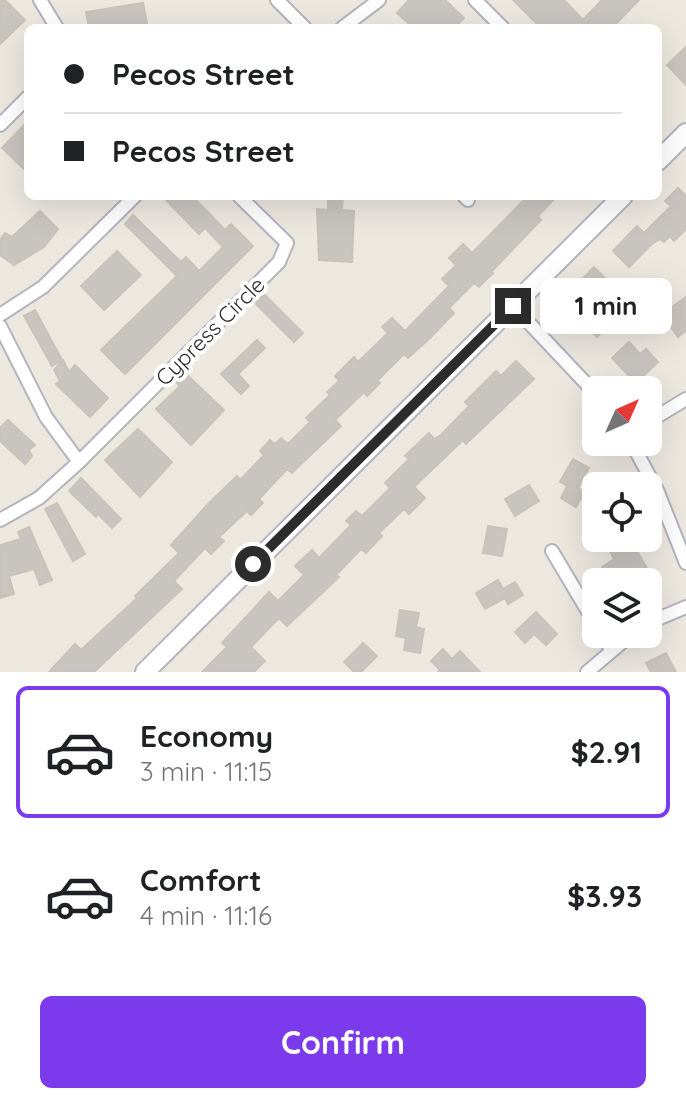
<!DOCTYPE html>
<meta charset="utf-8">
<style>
:root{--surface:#fff;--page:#f6f6f6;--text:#202124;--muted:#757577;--line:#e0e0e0;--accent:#7c3aed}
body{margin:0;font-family:Quicksand,sans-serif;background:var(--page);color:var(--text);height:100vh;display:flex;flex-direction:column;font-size:30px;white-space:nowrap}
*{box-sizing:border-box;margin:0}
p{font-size:26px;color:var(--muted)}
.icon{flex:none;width:44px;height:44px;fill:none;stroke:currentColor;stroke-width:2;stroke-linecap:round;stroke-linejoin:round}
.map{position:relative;height:672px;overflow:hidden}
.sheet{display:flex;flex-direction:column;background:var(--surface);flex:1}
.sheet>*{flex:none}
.top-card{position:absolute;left:24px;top:24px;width:638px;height:176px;border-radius:12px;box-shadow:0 8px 32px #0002;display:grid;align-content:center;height:176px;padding:0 40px;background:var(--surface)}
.needle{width:52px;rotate:45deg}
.controls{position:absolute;left:582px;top:376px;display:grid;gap:16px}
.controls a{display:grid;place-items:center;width:80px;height:80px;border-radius:12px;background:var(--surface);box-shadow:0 8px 32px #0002;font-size:40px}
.end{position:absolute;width:36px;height:36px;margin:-18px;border:10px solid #2c2c2c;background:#fff;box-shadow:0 0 0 4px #fff}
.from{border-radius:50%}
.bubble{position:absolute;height:56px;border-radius:12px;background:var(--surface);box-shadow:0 8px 32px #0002;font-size:26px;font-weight:800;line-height:56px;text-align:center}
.top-card b{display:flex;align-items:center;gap:28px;height:76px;font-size:30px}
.top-card b+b{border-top:2px solid var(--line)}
.top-card i{width:20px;height:20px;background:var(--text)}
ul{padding:14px 0 0;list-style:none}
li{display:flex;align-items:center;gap:24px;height:132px;margin:0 16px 12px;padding:0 24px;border:4px solid transparent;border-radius:12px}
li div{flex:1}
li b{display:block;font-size:30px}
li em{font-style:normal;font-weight:800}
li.on{border-color:var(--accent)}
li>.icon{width:72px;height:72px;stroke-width:1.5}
.action{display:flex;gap:16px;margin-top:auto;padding:16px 40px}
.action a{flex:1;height:92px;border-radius:12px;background:var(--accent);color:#fff;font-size:32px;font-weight:800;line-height:92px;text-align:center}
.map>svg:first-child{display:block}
.building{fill:#c8c4bf;stroke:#c7c3ba;stroke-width:2}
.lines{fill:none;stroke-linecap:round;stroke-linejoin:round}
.street-casing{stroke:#b3b5be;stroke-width:16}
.secondary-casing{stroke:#b3b5be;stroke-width:22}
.street{stroke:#fff;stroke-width:12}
.secondary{stroke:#fff;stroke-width:18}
.route{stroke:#2c2c2c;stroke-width:10}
.labels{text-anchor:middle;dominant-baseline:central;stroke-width:8;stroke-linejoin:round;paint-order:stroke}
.street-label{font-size:22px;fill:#2c2c2c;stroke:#fff}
</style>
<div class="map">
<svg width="686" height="672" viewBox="0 0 686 672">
<rect width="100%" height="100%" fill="#ece8e0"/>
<path class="building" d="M0 0H5L25 20 0 44Z
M409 0H445L464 18 454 28H414L397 13Z
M513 0H564L583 20 602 0H639L612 28H541Z
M143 3 147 23 119 28H89L86 12Z
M686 47V85L667 65Z
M28 121V173L2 148Z
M678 188 686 196V229L674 241 670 236 664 242 660 239 652 244 629 267 613 251 637 226 644 233 671 206 665 201Z
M162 196H192L225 230 231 224 253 246 125 374 101 350 177 276 125 224 133 215 181 262 186 257 199 271 223 247 205 228 199 234Z
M328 196H343L342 210 354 211 352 262 319 260 317 209 328 210Z
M528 196H557L538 216 541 220 491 272 493 273 479 287 474 283 449 308 454 313 430 338 408 358 404 354 377 381 380 383 367 396 364 392 335 420 341 426 292 473 287 469 259 499 263 503 251 515 247 511 219 537 224 541 211 554 205 548 174 581 182 589 94 672H49L75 644 81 650 137 598 135 596 179 553 171 545 208 504 237 476 240 480 264 455 260 451 270 440 275 444 281 438 288 444 310 422 306 418 330 395 327 392 339 381 335 376 354 357 358 362 388 333 382 327 392 318 405 331 449 286 442 279 456 265 449 258 463 244 472 253Z
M40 211 58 229 44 247 14 265 0 255V240L5 233 12 237Z
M117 251 141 275 104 310 81 286Z
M594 267 612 285 587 309 606 328 597 337 561 301Z
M264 294 303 333 294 342 255 303Z
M686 297V331L678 337 662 314Z
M35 310 62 360 52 366 24 316Z
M257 340 265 348 238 374 249 386 241 394 221 374Z
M629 342 640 354 646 349 658 362 636 383 612 358Z
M63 360 69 372 75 365 108 398 90 417 56 384 60 381 54 370Z
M516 361 534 379 466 444 463 440 414 487 425 498 409 514 404 509 379 533 382 536 366 553 361 549 336 575 339 577 287 626 279 618 251 647 265 661 254 672H202L227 647 222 643 269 592 278 601 304 575 295 566 312 550 319 558 351 525 346 521 356 511 362 516 390 488 385 483 409 459 405 456 429 433 434 439 441 435 469 406 465 402 496 371 501 376Z
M185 373 224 410 191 445 156 409 180 386 176 382Z
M8 420 35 445 29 450 32 456 25 464 0 441V428Z
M138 429 172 462 140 497 105 460Z
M573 459 589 468 578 488 584 492 576 507 561 498 567 486 560 482Z
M81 478 121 519 112 528 98 514 96 517 69 491Z
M529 485 539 501 515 516 505 499Z
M57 503 85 554 73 561 45 509Z
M488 526 507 529 502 556 483 553Z
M29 527 52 580 40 585 34 569 9 576 14 594 0 598V545L21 539 18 532Z
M603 538H629L648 570 628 582 620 574 610 580 602 567 614 559Z
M498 580 503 589 515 582 523 595 508 604 505 598 485 609 476 593Z
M400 610 419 613 416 627 424 629 420 653 404 650 406 638 396 636Z
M536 612 557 634 546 645 534 634 525 643 515 632Z
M363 643 377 656 361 672H354L344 662Z
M443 649 452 659 460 651 480 672H438L440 670 431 661Z
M666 653 676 672H651L646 663Z"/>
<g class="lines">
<g class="street-casing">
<path id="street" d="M40 0 57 28
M277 0 305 28
M475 0 503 28
M342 28 379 0
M0 125 28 97
M464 196 468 200
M513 306 596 394
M0 315 43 287 135 196
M0 326 46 417 79 462
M648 422 686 399
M631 442 657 490 686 563
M0 520 39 498 79 462 279 262 287 243 239 196
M552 551 596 625
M648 623 686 607
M601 634 611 649
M587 672 632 634"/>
</g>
<g class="secondary-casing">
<path id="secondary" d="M658 161 686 133
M145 672 623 196"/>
</g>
<use href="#street" class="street"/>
<use href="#secondary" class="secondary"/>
</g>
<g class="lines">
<path class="route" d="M253 564 513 306"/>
</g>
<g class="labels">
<g class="street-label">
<text transform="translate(210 331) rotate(-45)">Cypress Circle</text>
</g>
</g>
</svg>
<div class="controls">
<a><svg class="needle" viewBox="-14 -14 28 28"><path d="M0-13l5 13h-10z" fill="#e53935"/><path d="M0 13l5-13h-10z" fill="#757577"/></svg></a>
<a><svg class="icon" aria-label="locate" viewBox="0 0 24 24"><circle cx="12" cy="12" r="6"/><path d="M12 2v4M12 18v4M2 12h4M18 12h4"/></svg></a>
<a><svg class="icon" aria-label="layers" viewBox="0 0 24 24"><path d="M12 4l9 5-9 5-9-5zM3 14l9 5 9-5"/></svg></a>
</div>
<i class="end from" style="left:253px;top:564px"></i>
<i class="end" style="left:513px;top:306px"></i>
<div class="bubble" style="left:540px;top:278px;width:132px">1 min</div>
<div class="top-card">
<b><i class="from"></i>Pecos Street</b>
<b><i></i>Pecos Street</b>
</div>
</div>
<section class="sheet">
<ul>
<li class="on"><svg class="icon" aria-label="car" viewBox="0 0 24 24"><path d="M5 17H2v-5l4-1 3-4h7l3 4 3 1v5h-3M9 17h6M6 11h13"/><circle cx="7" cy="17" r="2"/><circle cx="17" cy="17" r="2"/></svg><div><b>Economy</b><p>3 min · 11:15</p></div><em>$2.91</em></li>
<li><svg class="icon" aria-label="car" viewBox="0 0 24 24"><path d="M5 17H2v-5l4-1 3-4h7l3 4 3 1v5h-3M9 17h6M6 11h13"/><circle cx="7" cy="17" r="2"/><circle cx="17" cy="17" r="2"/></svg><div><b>Comfort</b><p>4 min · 11:16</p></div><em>$3.93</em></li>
</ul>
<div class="action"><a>Confirm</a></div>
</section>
